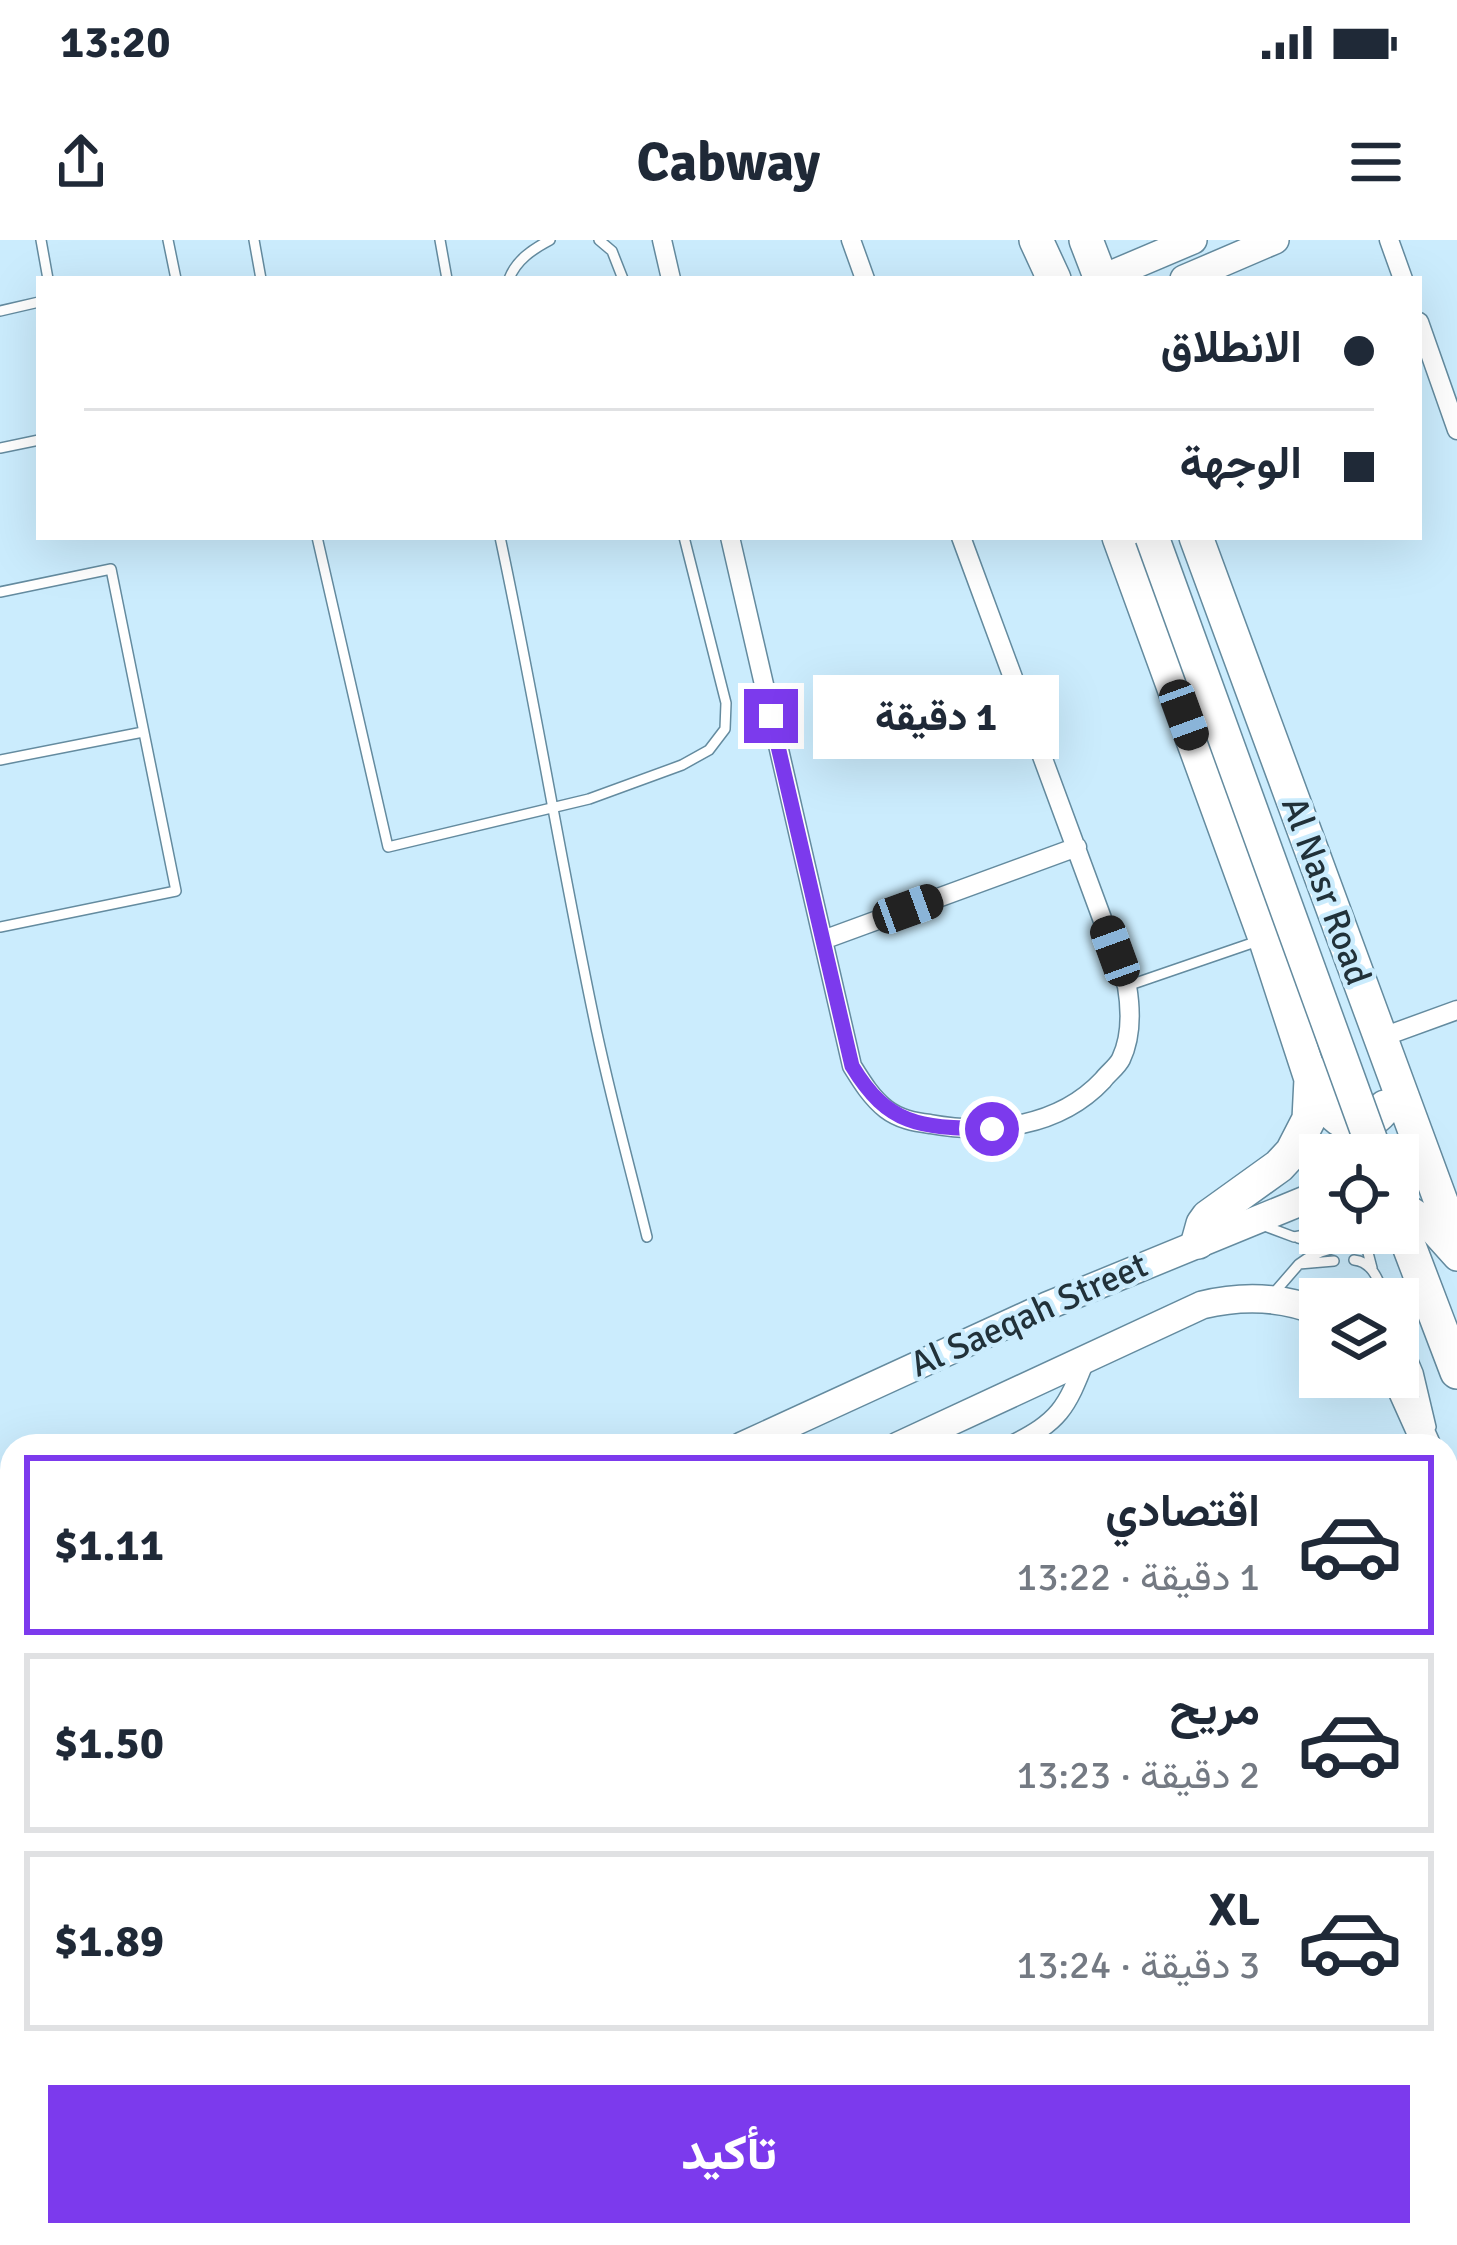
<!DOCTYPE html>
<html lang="ar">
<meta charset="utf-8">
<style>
:root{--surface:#fff;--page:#f2f2f3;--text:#1f2937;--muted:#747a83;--line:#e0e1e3;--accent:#7c3aed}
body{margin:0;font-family:Signika,Vazirmatn,sans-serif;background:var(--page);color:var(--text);direction:rtl;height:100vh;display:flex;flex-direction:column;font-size:45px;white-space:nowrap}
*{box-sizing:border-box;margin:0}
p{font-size:39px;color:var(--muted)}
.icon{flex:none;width:66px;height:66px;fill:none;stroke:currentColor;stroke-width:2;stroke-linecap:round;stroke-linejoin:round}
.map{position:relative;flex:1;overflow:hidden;direction:ltr}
.side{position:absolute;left:0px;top:1194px;width:1458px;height:813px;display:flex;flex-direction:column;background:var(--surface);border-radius:36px 36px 0 0;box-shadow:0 12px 48px #0002;direction:rtl}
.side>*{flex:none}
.hud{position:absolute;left:36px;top:36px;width:1386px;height:264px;border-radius:0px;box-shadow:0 12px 48px #0002;direction:rtl;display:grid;align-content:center;height:264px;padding:0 48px;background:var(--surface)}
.controls{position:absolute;left:1299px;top:894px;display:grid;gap:24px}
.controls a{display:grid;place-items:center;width:120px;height:120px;border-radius:0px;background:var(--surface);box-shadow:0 12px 48px #0002;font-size:60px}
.end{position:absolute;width:54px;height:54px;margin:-27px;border:15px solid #7c3aed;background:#fff;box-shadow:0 0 0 6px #fff}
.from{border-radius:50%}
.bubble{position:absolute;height:84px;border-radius:0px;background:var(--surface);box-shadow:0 12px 48px #0002;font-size:39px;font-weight:800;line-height:84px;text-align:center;direction:rtl}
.car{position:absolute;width:36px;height:72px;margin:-36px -18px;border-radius:15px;box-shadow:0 0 9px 3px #0007;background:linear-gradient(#222 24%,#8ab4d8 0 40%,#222 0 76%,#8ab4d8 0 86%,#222 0)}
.hud b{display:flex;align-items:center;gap:42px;height:114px;font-size:45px}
.hud b+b{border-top:3px solid var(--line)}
.hud i{width:30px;height:30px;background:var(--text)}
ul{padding:21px 0 0;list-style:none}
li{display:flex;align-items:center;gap:36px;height:180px;margin:0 24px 18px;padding:0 24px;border:6px solid var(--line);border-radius:0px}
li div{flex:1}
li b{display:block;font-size:45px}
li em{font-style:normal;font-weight:800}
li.selected{border-color:var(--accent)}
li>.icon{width:108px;height:108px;stroke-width:1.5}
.action{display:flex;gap:24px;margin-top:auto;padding:24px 48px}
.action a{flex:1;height:138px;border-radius:0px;background:var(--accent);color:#fff;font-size:48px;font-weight:800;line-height:138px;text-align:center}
.status{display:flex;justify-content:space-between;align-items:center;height:84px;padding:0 60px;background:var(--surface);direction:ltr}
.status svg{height:33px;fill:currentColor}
header{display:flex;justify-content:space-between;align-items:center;height:156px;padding:0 48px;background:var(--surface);font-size:54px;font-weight:800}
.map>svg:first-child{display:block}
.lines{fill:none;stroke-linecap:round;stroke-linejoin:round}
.lane-casing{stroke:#648b9f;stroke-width:12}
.street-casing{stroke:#648b9f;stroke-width:21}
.secondary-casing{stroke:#648b9f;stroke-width:30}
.highway-casing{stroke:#648b9f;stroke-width:36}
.lane{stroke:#fff;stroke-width:9}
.street{stroke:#fff;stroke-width:18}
.secondary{stroke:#fff;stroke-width:27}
.highway{stroke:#fff;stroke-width:33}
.highway-bridge-casing{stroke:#648b9f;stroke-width:36;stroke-linecap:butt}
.highway-bridge{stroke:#fff;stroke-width:33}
.route{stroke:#7c3aed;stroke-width:15}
.labels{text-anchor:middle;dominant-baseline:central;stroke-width:9;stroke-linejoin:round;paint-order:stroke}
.street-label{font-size:36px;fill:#213139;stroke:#cbecfd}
</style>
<div class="status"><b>13:20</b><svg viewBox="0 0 49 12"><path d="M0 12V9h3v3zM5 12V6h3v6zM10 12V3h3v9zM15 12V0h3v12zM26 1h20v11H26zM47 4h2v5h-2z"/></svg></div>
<header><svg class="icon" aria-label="menu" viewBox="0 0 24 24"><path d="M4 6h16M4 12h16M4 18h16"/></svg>Cabway<svg class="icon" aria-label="share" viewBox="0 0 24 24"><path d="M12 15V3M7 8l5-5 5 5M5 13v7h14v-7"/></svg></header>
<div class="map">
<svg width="1457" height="2005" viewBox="0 0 1457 2005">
<rect width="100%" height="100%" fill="#cbecfd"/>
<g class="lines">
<g class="lane-casing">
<path id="lane" d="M41 0 48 39
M168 0 176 39
M254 0 261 39
M440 0 447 39
M599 0 612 11 623 39
M509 39C516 20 533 9 550 0
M0 71 39 62
M0 208 39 200
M317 297 388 607 589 559 682 525 709 510 725 489 726 463 684 297
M500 297C534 456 560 616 593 774 608 849 629 923 647 997
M0 352 111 329 176 651 0 687
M0 520 143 492
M1127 746 1258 701
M1262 985 1294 997 1320 992
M1298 998C1321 1005 1341 1005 1362 993
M1354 1020C1374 1022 1379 1043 1386 1059
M1299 1024C1316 1011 1347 1001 1367 1009L1372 1028
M1273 1054 1299 1024 1334 1021
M1398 1084 1418 1132 1431 1187
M1446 1649 1457 1644
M1446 1740 1457 1765
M0 1809 12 1801
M0 1897 12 1916
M0 1948 12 1940
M0 1958 12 1978
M23 1995 29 2005
M61 1995 67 2005
M245 1995 251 2005"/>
</g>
<g class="street-casing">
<path id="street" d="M662 0 671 39
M851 0 865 39
M1389 0 1403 39
M1419 82 1457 190
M730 297 852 826C862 842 871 857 886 869 899 879 914 882 930 884 991 895 1059 887 1103 840 1108 833 1117 827 1121 819 1132 796 1131 770 1127 746L961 297
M823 700 1077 607
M1380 798 1457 770
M1010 1206C1060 1181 1066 1169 1086 1118
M378 1995C435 2005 493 2000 550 1995
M607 1995V2005
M727 1995V2005
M835 1995V2005
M957 1995V2005
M1077 1995V2005
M1185 1995 1186 2005
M1300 1995 1301 2005
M1427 1995 1428 2005"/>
</g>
<g class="secondary-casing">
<path id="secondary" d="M1101 39 1193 0
M1184 39 1275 0
M1398 962 1421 977 1457 1017
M1396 1137 1427 1206
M742 1206 1047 1066 1320 954
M898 1206 1202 1065C1243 1055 1281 1056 1320 1072
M1446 1249 1457 1275
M0 1656 12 1647
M0 1732 12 1724
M299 1995 306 2005
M356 1995 364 2005"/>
</g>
<g class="highway-casing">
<path id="highway" d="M1036 0 1054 39
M1086 0 1101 39
M1119 297 1265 698 1311 839 1309 879 1292 912 1279 926 1208 977 1203 984 1198 1002
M1196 297 1457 1005
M1317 834C1323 846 1324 862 1333 873 1349 892 1372 885 1385 867
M1398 977 1457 1132"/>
</g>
<use href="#lane" class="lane"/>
<use href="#street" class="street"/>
<use href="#secondary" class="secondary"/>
<use href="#highway" class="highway"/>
<g class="highway-bridge-casing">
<path id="highway-bridge" d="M1152 297 1376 915"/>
</g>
<use href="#highway-bridge" class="highway-bridge"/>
</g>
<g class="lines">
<path class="route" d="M771 476 852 826C890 889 924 887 992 889"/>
</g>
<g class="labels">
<g class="street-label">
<text transform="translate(1326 651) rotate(70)">Al Nasr Road</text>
<text transform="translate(1029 1075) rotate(-24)">Al Saeqah Street</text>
</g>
</g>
</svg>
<div class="controls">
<a><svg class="icon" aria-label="locate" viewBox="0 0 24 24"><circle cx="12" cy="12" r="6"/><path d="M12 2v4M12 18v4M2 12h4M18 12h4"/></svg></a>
<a><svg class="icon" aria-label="layers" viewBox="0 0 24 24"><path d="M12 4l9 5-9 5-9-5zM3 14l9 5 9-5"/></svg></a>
</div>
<i class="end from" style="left:992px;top:889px"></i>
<i class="end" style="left:771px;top:476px"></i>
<div class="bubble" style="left:813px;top:435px;width:246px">1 دقيقة</div>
<i class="car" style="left:1184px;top:475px;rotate:160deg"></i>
<i class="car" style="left:908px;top:669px;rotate:70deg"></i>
<i class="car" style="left:1115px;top:711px;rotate:340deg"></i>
<div class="hud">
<b><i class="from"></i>الانطلاق</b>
<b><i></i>الوجهة</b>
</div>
<section class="side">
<ul>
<li class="selected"><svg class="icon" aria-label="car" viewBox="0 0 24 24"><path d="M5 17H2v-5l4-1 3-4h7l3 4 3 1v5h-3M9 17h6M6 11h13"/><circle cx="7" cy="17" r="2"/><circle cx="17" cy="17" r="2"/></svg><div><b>اقتصادي</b><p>1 دقيقة · 13:22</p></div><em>$1.11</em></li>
<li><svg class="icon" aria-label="car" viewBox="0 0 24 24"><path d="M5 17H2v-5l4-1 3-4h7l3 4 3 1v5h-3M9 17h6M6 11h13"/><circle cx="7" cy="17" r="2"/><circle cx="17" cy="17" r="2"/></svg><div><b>مريح</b><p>2 دقيقة · 13:23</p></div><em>$1.50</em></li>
<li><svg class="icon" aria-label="car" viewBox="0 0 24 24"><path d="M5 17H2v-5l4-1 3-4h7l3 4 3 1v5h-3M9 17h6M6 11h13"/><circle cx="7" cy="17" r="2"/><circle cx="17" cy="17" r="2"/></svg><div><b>XL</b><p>3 دقيقة · 13:24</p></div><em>$1.89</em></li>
</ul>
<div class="action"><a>تأكيد</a></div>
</section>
</div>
